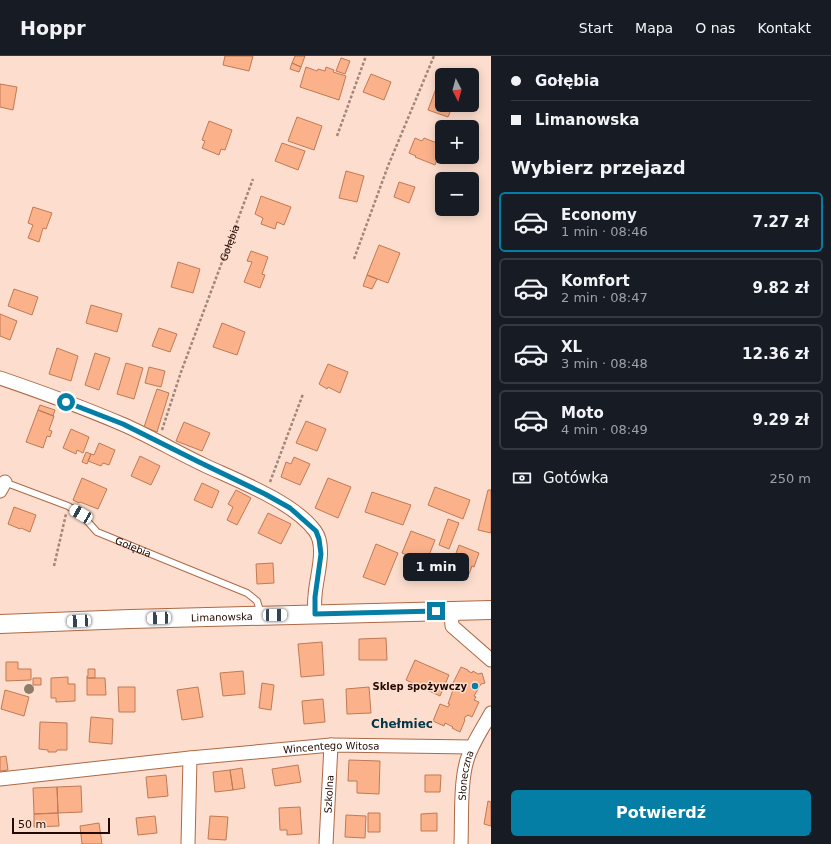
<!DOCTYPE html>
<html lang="pl">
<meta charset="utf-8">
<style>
:root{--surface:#171b24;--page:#20242c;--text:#f1f3f6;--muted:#9ea1a6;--line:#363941;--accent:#047ea5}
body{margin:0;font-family:"DejaVu Sans",sans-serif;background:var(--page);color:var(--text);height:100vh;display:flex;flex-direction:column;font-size:15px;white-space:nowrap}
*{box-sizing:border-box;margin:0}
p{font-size:13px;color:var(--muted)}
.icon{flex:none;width:22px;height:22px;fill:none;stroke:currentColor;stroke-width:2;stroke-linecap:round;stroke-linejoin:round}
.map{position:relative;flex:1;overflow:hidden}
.drawer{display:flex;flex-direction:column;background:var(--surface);width:340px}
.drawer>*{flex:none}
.banner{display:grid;align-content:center;height:88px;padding:0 20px;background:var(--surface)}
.needle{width:26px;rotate:174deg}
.buttons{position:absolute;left:435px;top:12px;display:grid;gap:8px}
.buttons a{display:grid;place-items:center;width:44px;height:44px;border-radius:6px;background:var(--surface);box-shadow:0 2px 10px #0003;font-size:20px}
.scale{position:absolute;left:12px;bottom:10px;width:98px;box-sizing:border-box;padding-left:4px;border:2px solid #230a00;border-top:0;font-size:11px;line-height:14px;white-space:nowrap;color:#230a00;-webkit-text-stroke:3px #fddece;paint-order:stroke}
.end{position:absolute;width:18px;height:18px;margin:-9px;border:5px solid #047ea5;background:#fff;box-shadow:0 0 0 2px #fff}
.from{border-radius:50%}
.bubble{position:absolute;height:28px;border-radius:6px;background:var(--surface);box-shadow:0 2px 10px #0003;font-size:13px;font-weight:800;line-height:28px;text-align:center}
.car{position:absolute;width:12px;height:24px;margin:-12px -6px;border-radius:5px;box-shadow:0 0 3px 1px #0007;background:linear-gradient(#fff 24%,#345 0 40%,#fff 0 76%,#345 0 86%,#fff 0)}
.banner b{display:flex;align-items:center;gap:14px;height:38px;font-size:15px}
.banner b+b{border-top:1px solid var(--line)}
.banner i{width:10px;height:10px;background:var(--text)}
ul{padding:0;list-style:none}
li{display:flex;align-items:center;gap:12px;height:60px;margin:0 8px 6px;padding:0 12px;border:2px solid var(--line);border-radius:6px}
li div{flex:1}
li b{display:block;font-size:15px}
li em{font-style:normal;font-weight:800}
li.current{border-color:var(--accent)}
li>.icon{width:36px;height:36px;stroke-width:1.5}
h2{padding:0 20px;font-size:18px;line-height:48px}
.pay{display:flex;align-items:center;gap:10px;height:44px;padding:0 20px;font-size:15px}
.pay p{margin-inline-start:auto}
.action{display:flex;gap:8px;margin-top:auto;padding:8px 20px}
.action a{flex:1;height:46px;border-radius:6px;background:var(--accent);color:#fff;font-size:16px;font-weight:800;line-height:46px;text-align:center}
header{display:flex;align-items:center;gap:24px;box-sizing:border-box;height:56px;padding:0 20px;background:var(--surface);border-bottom:1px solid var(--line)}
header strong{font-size:19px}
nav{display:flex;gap:22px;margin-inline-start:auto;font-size:14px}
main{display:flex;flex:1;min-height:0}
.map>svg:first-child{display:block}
.building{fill:#fbb28b;stroke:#bf7a55}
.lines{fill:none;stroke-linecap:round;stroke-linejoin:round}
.service-casing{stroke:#ad6945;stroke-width:8}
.minor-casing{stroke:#ad6945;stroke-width:15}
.secondary-casing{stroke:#ad6945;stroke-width:20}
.path{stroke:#a38679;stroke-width:2.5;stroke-dasharray:3 2;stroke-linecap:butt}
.service{stroke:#fff;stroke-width:6}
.minor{stroke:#fff;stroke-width:13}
.secondary{stroke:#fff;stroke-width:18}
.tree{fill:#8c7e66}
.route{stroke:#047ea5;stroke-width:5}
.poi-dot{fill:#047ea5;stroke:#fddece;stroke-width:1.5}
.labels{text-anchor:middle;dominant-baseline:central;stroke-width:3;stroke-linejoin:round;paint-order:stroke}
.street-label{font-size:10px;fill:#230a00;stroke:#fddece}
.poi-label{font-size:10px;font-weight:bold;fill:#230a00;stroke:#fddece;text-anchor:end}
.quarter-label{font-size:12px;font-weight:bold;fill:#023649;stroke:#fddece}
</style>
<header>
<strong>Hoppr</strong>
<nav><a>Start</a><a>Mapa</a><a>O nas</a><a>Kontakt</a></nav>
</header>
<main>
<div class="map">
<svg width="491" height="788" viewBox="0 0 491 788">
<rect width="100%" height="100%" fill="#fddece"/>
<path class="building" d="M225 0H253L249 15 223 9Z
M295 0H305L301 11 292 7Z
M341 2 350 5 345 18 336 15Z
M292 7 301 11 299 16 290 13Z
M306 11 317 15 318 13 325 15 326 11 334 14 333 16 346 20 339 44 300 31Z
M371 18 391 26 384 44 363 36Z
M438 27 442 28V49H453L448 61 428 54Z
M0 28 17 31 13 54 0 51Z
M297 61 322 70 314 94 288 85Z
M209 65 232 74 225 94 221 93 219 99 202 92 205 85 202 84Z
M415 82 422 85 424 82 442 89 435 109 415 101 416 100 409 97Z
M282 87 305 95 298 114 275 105Z
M346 115 364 120 357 146 339 142Z
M399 126 415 131 409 147 394 141Z
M261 140 291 151 284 169 277 166 275 173 261 168 263 162 255 158Z
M33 151 52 157 46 173 43 172 39 186 28 182 33 169 28 167Z
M379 189 400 197 388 227 367 219Z
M251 195 268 201 262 218 265 219 260 232 244 226 252 206 247 205Z
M178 206 200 213 193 237 171 231Z
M367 219 377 223 372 233 363 230Z
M14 233 38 241 32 259 8 250Z
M91 249 122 258 117 276 86 267Z
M0 258 17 265 10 284 0 280Z
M222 267 245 276 237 299 213 291Z
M159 272 177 278 170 296 152 290Z
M57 292 78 300 71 325 49 318Z
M95 297 110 302 99 334 85 329Z
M126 307 143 312 134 343 117 338Z
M328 308 348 316 340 337 328 331 327 333 319 328Z
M149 311 165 315 161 331 145 327Z
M157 333 169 337 157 376 144 371Z
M40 349 55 354 53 360 38 354Z
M38 354 54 360 49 374 52 375 50 381 47 380 43 392 26 386Z
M306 365 326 373 317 395 296 387Z
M184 366 210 377 202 395 176 385Z
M71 373 89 381 83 397 77 394 76 398 63 392Z
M99 387 115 394 109 409 103 407 101 410 88 405 91 398 94 399Z
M86 396 91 398 87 408 82 406Z
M140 400 160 410 151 429 131 420Z
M294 401 310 408 300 429 281 421 286 406 291 408Z
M82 422 107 433 98 453 80 446 79 447 73 444Z
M328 422 351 431 338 462 315 452Z
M202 427 219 435 212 452 194 444Z
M435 431 470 444 463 463 428 449Z
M236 434 251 442 237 469 227 464 233 451 228 448Z
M488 434H491V477L478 474Z
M372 436 411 449 403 469 365 456Z
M14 451 36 459 30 476 21 472 20 473 8 468Z
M268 457 291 468 281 488 258 477Z
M448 463 459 467 449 493 439 489Z
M411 475 435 484 426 507 402 497Z
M376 488 398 497 385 529 363 521Z
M459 489 479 497 474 511 472 510 469 518 451 511Z
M273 507 274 527 257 528 256 508Z
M386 582 387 604H359V583Z
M322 586 324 619 301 621 298 588Z
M415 604 449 619 440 640 406 624Z
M6 606H18V613H31V624L6 625Z
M461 611 468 614V615L472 617 473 615 478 618 482 617 485 627 481 628 474 640 476 641 474 644 479 646 472 661 468 659 467 660H466L464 663 465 664 460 676 452 672 453 671 445 667 444 670 433 665 440 648 448 651 450 648H448L453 634 450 633Z
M88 613H95V622H87V620H88Z
M243 615 245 638 223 640 220 617Z
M68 621V628H75V645L56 646V642H51V622Z
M33 622H41V629H33Z
M87 622H105L106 639H87Z
M262 627 274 629 271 654 259 652Z
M118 631H135V656H119Z
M198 631 203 661 182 664 177 634Z
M369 631 371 657 347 658 346 633Z
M5 634 29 641 24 660 1 653Z
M323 643 325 666 304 668 302 645Z
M91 661 113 663 112 688 89 686Z
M40 666 67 667V694H57L56 696H48V694L39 693Z
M6 700 8 714 0 715V701Z
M349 704 380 705 379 738 357 737V725H348Z
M298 709 301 726 275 730 272 713Z
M242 712 245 732 233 734 230 714Z
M230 714 233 734 215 736 213 716Z
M166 719 168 740 148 742 146 721Z
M425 719H441L440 736H425Z
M81 730 82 756 58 757 57 731Z
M57 731 58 757 34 758 33 732Z
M488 745 491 746V770L484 768Z
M300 751 302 778 287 779V774H280L279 752Z
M58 757 59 770 34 771V758Z
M368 757H380V776H368Z
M437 757V775H421V758Z
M346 759 366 760 365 782 345 781Z
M155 760 157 777 138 779 136 762Z
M210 760 228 761 226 784 208 783Z
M99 767 102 788H82L80 770Z"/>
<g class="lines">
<g class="service-casing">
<g id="service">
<path id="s2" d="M4 426 68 450 81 458 97 476 247 537 257 545 261 558"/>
</g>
</g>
<g class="minor-casing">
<g id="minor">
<path d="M0 322C41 336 82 351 122 368 150 380 176 396 204 409 236 424 294 446 315 475 327 491 316 521 315 540 314 546 315 552 315 559"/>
<path d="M0 435 5 426"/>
<path d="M451 555 452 570 491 604"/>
<path id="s3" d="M0 723 190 702 331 689 472 691"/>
<path d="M188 788 190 702"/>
<path id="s4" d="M326 788 331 689"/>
<path id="s5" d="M461 788C462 763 460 727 467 704 472 687 483 672 491 657"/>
</g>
</g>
<g class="secondary-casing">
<g id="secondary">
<path id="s6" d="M0 568 130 563 491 554"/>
</g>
</g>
<g class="path">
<path d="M337 80 366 0"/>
<path d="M354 203 388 110 434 0"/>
<path id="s1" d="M162 374 181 316 253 123"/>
<path d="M270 426 303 338"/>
<path d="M54 510 66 458"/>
</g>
<use href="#service" class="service"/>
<use href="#minor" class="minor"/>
<use href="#secondary" class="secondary"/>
</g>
<circle class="tree" cx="29" cy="633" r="5"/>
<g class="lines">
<path class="route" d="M66 346 123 368 199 406 265 438 290 452 316 475 319 483 321 498 315 541V558L436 555"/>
</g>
<circle class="poi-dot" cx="475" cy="630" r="4"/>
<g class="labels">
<g class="street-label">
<text stroke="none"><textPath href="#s1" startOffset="199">Gołębia</textPath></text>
<text stroke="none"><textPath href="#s2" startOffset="147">Gołębia</textPath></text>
<text stroke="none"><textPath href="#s6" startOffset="222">Limanowska</textPath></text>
<text stroke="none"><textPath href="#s3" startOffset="333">Wincentego Witosa</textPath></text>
<text stroke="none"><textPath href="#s5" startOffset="69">Słoneczna</textPath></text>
<text stroke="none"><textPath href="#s4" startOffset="50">Szkolna</textPath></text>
</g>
<g class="poi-label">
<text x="467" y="630">Sklep spożywczy</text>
</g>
<g class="quarter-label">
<text x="402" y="668">Chełmiec</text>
</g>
</g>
</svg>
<div class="buttons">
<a><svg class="needle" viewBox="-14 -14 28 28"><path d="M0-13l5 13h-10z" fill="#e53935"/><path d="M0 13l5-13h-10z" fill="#9ea1a6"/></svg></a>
<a>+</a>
<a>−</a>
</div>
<div class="scale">50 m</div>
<i class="end from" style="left:66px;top:346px"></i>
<i class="end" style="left:436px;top:555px"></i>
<div class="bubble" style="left:403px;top:497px;width:66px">1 min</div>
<i class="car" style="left:81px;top:458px;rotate:300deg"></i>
<i class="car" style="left:275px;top:559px;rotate:89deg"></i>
<i class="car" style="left:159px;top:562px;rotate:268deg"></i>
<i class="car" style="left:79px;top:565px;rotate:267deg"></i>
</div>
<section class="drawer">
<div class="banner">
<b><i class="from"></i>Gołębia</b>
<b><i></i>Limanowska</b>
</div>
<h2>Wybierz przejazd</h2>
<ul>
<li class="current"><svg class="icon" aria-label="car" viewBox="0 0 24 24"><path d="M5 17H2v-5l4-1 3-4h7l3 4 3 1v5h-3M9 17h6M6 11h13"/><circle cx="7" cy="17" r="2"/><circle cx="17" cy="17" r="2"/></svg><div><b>Economy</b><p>1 min · 08:46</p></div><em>7.27 zł</em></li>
<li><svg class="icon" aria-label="car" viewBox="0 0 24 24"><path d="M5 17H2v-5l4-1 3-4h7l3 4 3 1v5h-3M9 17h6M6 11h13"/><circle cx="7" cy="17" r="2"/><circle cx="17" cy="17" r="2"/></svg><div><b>Komfort</b><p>2 min · 08:47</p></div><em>9.82 zł</em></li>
<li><svg class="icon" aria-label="car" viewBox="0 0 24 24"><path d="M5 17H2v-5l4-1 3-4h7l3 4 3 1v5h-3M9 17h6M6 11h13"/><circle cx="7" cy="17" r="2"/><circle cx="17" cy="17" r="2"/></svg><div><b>XL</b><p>3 min · 08:48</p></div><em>12.36 zł</em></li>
<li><svg class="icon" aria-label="car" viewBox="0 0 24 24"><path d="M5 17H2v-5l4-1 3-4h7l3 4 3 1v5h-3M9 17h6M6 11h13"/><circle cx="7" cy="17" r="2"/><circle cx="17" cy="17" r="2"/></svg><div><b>Moto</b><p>4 min · 08:49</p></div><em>9.29 zł</em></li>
</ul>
<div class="pay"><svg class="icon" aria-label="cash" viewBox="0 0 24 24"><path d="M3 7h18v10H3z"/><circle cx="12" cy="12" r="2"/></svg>Gotówka<p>250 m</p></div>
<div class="action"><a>Potwierdź</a></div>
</section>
</main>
